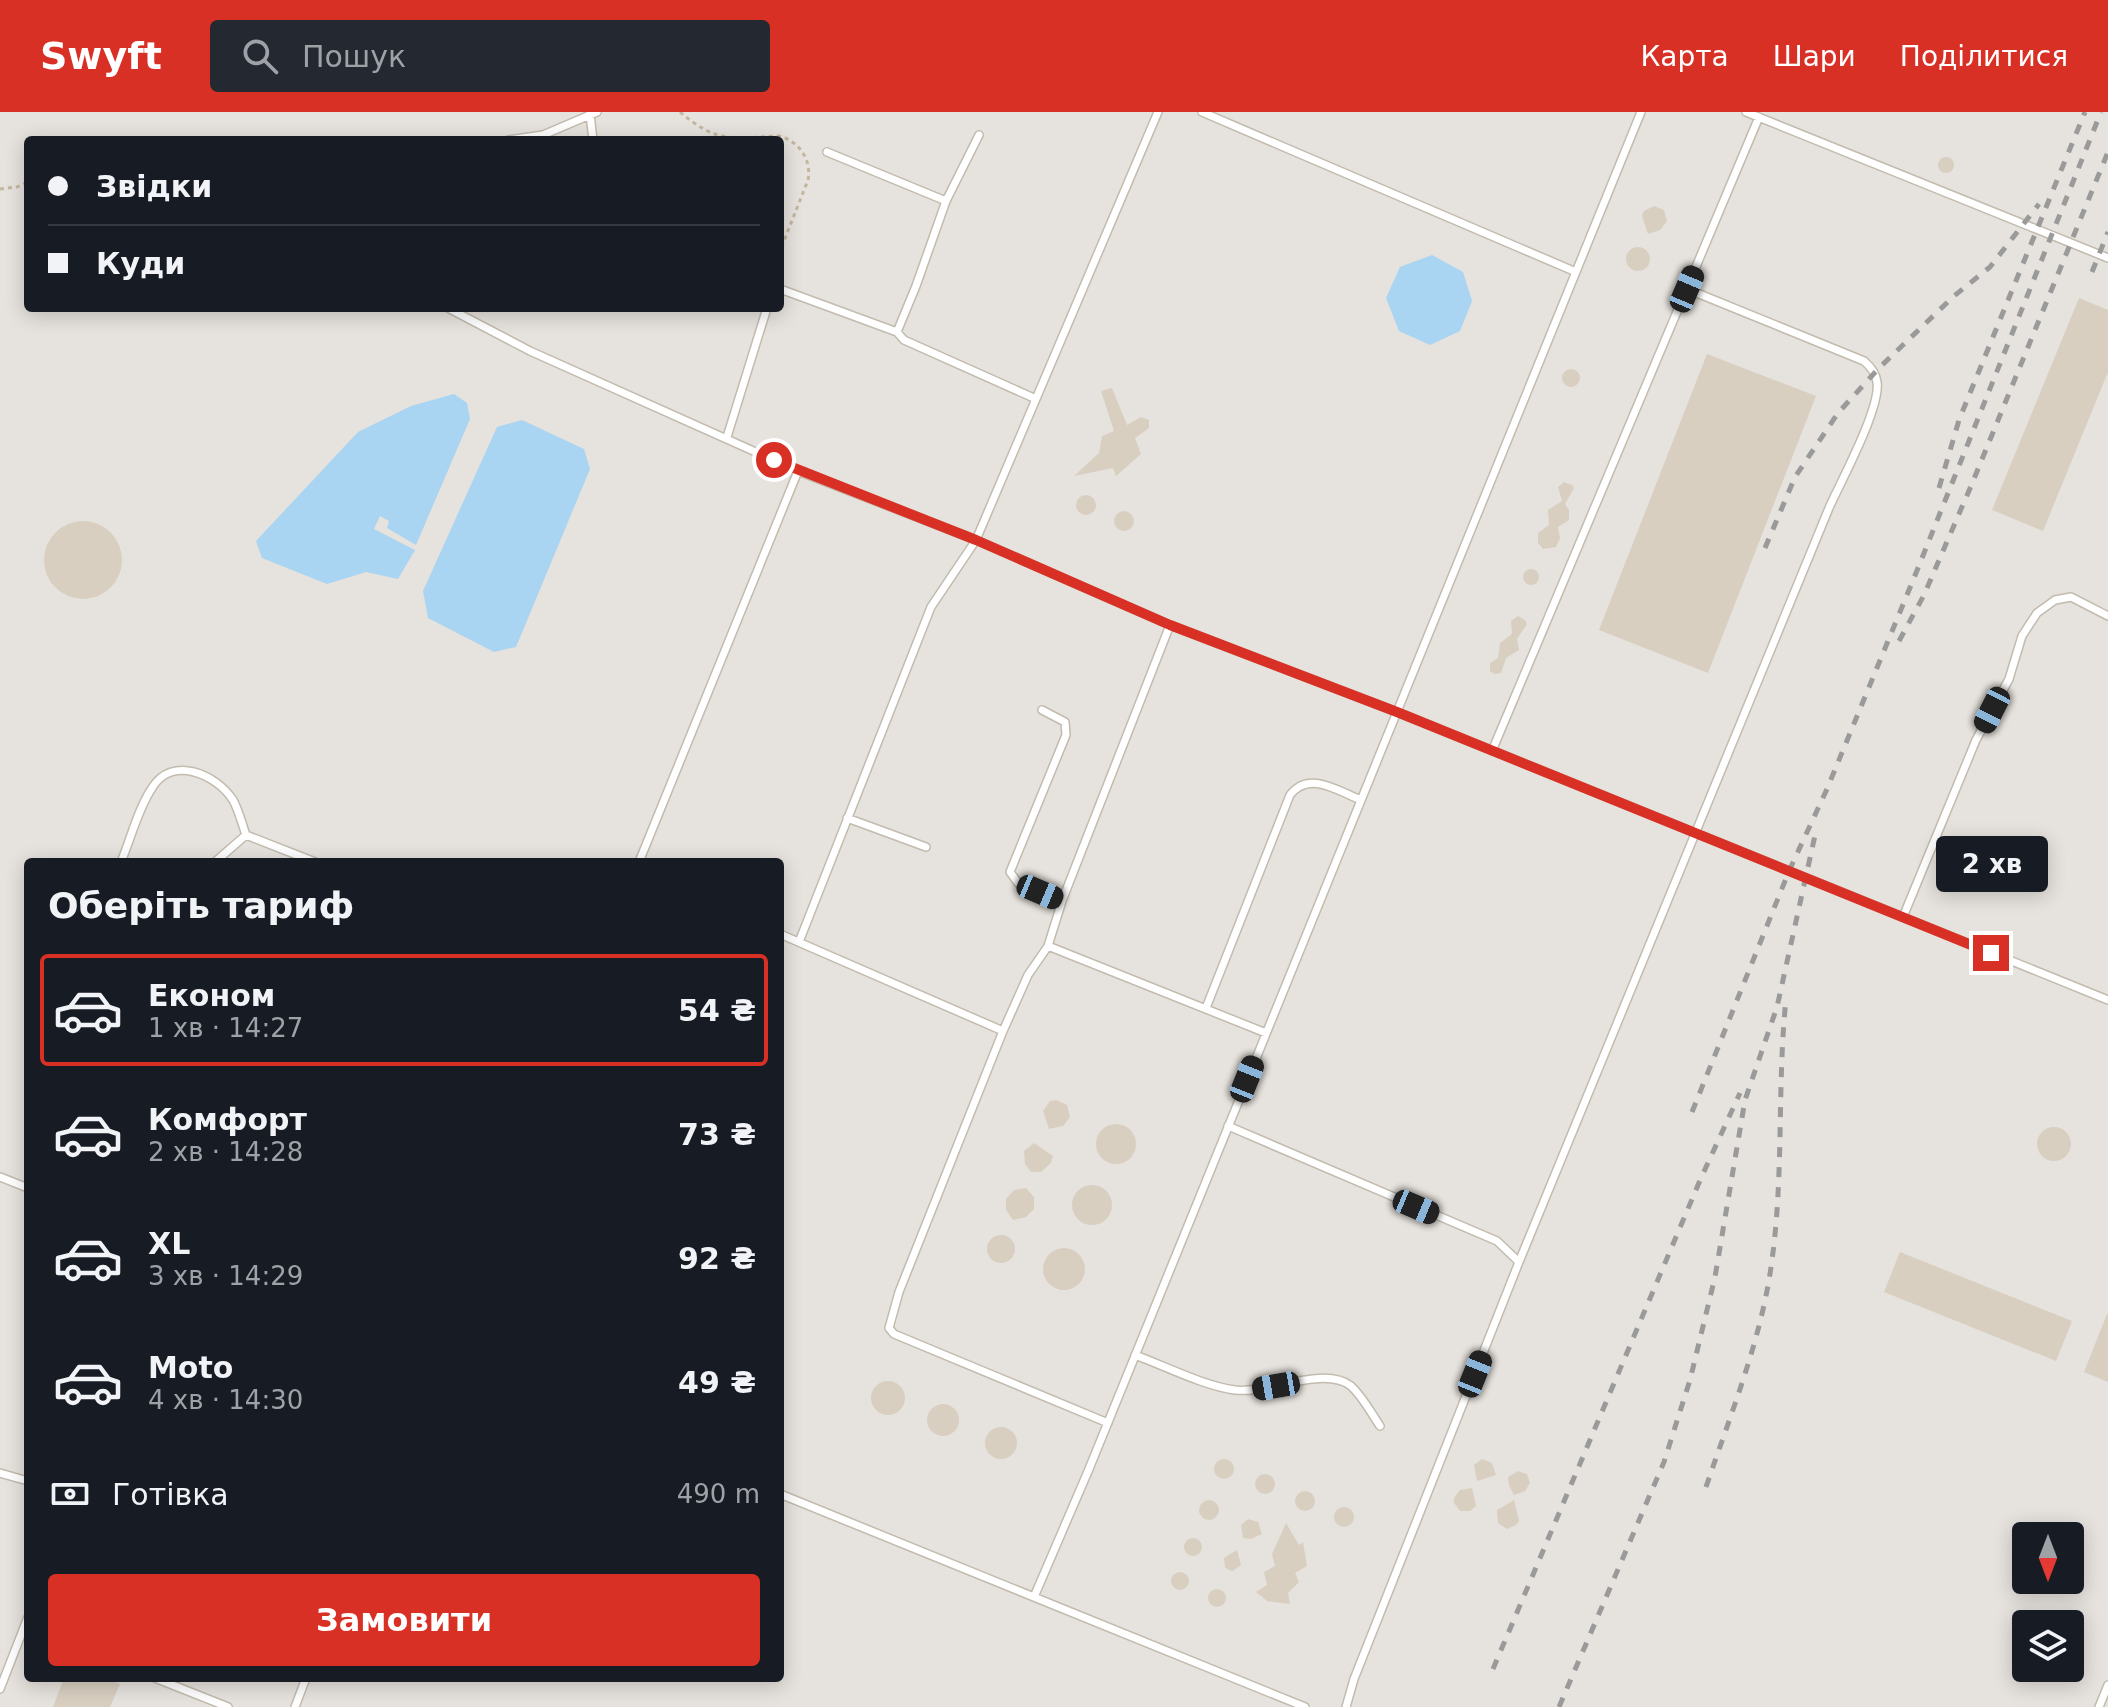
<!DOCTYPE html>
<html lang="uk">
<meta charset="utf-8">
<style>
:root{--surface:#171b24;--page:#242831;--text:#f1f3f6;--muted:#9ea1a6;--line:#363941;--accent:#d93025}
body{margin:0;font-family:"DejaVu Sans",sans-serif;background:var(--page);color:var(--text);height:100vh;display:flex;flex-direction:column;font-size:30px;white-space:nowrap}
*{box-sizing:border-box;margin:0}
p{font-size:26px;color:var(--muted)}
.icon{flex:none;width:44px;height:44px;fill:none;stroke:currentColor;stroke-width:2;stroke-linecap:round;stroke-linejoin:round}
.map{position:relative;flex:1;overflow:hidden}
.sheet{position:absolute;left:24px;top:746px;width:760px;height:824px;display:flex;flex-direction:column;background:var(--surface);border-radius:8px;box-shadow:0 4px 20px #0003}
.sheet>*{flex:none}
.banner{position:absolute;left:24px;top:24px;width:760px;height:176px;border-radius:8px;box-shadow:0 4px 20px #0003;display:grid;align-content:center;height:176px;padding:0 24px;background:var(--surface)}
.needle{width:52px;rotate:180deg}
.controls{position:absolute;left:2012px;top:1410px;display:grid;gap:16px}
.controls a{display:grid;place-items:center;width:72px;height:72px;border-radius:8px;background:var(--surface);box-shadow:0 4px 20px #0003;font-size:40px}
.end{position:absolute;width:36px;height:36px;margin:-18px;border:10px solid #d93025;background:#fff;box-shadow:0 0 0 4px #fff}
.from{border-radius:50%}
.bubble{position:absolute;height:56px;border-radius:8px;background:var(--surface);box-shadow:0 4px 20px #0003;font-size:26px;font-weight:700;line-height:56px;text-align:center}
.car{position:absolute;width:24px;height:48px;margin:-24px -12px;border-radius:10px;box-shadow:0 0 6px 2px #0007;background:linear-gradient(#222 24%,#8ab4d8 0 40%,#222 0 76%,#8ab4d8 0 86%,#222 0)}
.banner b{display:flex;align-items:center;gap:28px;height:76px;font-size:30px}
.banner b+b{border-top:2px solid var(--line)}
.banner i{width:20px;height:20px;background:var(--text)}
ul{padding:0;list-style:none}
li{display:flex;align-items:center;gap:24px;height:112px;margin:0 16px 12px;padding:0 8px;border:4px solid transparent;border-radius:8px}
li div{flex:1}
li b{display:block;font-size:30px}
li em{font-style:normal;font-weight:700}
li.selected{border-color:var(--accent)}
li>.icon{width:72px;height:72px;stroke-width:1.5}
h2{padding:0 24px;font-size:36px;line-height:96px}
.pay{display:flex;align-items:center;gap:20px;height:88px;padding:0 24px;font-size:30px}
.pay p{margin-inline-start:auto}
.button{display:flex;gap:16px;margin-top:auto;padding:16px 24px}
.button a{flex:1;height:92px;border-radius:8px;background:var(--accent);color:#fff;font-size:32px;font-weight:700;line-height:92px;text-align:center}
header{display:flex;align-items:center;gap:48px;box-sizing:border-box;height:112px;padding:0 40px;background:var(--accent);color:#fff}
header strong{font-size:38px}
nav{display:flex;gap:44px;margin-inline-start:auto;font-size:28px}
.search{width:560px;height:72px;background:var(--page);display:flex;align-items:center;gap:20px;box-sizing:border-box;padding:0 28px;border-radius:8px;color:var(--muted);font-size:30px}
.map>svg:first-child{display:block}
.industrial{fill:#e6e2dd;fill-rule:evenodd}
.water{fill:#a9d4f2}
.building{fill:#d8cfc1}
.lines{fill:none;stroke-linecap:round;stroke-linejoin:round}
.lane-casing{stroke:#c2bbae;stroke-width:10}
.path{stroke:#c4b79f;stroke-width:3;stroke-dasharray:4 4;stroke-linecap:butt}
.lane{stroke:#fff;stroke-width:7}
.rail{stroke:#9a9a9a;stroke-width:5;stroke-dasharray:10 10;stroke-linecap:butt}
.route{stroke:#d93025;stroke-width:10}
</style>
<header>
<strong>Swyft</strong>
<div class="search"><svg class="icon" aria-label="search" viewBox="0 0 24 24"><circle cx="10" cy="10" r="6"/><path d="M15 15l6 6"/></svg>Пошук</div>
<nav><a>Карта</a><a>Шари</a><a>Поділитися</a></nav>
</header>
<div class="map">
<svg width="2108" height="1595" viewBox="0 0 2108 1595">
<rect width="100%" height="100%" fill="#f6f3ec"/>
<path class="industrial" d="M0 0H2108V1595H0ZM28 28H780V196H28ZM28 750H780V1566H28ZM2026 1424H2070V1468H2026ZM2026 1512H2070V1556H2026Z"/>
<path class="water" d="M1432 143 1463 160 1472 189 1460 219 1430 233 1399 219 1386 186 1400 155Z
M454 282 467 291 470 307 416 433 387 416 389 409 380 404 374 417 415 438 398 467 366 460 327 472 262 446 256 429 358 320 411 294Z
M522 308 584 337 590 357 516 535 494 540 428 506 423 479 497 315Z"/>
<path class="building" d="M1938 53a8 8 0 1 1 16 0a8 8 0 1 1-16 0Z
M1654 94 1664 98 1667 109 1660 118 1648 122 1642 104 1644 99Z
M1626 147a12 12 0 1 1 24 0a12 12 0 1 1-24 0Z
M2079 186 2108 198V260L2043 419 1992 398Z
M1707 242 1816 284 1708 561 1599 518Z
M1562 266a9 9 0 1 1 18 0a9 9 0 1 1-18 0Z
M1112 276 1127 313 1141 305 1149 308V316L1135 326 1141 342 1116 364 1113 356 1074 364 1099 341 1102 324 1114 319 1101 279Z
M1564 370 1572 373 1574 376 1565 392 1569 398V408L1558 415 1560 426 1556 435 1543 437 1538 431V421L1549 413 1548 398 1562 389 1558 375Z
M1076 393a10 10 0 1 1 20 0a10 10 0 1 1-20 0Z
M1114 409a10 10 0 1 1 20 0a10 10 0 1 1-20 0Z
M44 448a39 39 0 1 1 78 0a39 39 0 1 1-78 0Z
M1523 465a8 8 0 1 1 16 0a8 8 0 1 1-16 0Z
M1518 504 1525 508 1527 512 1517 527 1519 538 1506 546 1501 561 1494 562 1490 559V551L1498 546 1500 531 1512 522 1511 509Z
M1056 988 1067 993 1070 1005 1063 1014 1049 1017 1043 999 1050 989Z
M1096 1032a20 20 0 1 1 40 0a20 20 0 1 1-40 0Z
M2037 1032a17 17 0 1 1 34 0a17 17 0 1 1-34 0Z
M1034 1031 1053 1044 1051 1051 1041 1060H1031L1025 1052 1024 1039Z
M1072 1093a20 20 0 1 1 40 0a20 20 0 1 1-40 0Z
M1026 1076 1034 1085V1097L1026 1105 1013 1108 1006 1098V1087L1014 1078Z
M987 1137a14 14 0 1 1 28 0a14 14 0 1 1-28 0Z
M1043 1157a21 21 0 1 1 42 0a21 21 0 1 1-42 0Z
M1900 1140 2072 1209 2056 1249 1884 1180Z
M2107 1202H2108V1270L2084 1260Z
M871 1286a17 17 0 1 1 34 0a17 17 0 1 1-34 0Z
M927 1308a16 16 0 1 1 32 0a16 16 0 1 1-32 0Z
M985 1331a16 16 0 1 1 32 0a16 16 0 1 1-32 0Z
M1482 1347 1492 1351 1496 1363 1477 1369 1474 1353Z
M1214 1357a10 10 0 1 1 20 0a10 10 0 1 1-20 0Z
M1518 1359 1527 1362 1530 1371 1525 1379 1514 1383 1509 1373 1508 1365Z
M1255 1372a10 10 0 1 1 20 0a10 10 0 1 1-20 0Z
M1472 1376 1476 1394 1470 1399H1460L1454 1391V1386L1460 1378Z
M1295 1389a10 10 0 1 1 20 0a10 10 0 1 1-20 0Z
M1199 1398a10 10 0 1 1 20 0a10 10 0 1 1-20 0Z
M1514 1388 1519 1409 1516 1413 1507 1417 1498 1411 1497 1398Z
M1334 1405a10 10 0 1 1 20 0a10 10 0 1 1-20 0Z
M1248 1407 1258 1410 1262 1422 1251 1427 1243 1426 1241 1413Z
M1286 1411 1299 1433 1303 1430 1307 1454 1295 1461 1299 1470 1288 1481 1290 1492 1267 1489 1256 1480 1267 1473 1264 1460 1275 1454 1272 1442Z
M1184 1435a9 9 0 1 1 18 0a9 9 0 1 1-18 0Z
M1237 1438 1241 1453 1233 1459 1229 1458 1225 1455 1224 1446Z
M1171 1469a9 9 0 1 1 18 0a9 9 0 1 1-18 0Z
M1208 1486a9 9 0 1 1 18 0a9 9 0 1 1-18 0Z
M64 1566H106L120 1572 110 1595H53Z"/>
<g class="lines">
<g class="lane-casing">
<path id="lane" d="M1202 0 1576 160
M1746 0 2108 146
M590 2 593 28
M508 28 543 23 597 0
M827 40 946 89
M780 177 897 220 904 228 1036 287
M448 196 530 239 798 359 976 428 1170 513 1397 600 2108 888
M897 220 916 174 946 89 979 23
M727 325 767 196
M1042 598 1065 610 1066 623 1010 760 1018 771 1062 789
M1492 639 1759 5
M847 706 926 735
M121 750C131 726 138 697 152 676 172 643 216 662 233 688 239 699 242 712 246 723L315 750
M215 750 246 723
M639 750 798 359
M1903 805 1976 628 2009 567 2022 524 2037 501 2055 488 2071 485 2108 504
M780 822 1003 919
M799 830 931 495 976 428 1158 0
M1048 834 1266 921
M1206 896 1290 683C1309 658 1338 679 1361 688
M1228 1014 1497 1129 1519 1150 1354 1567 1346 1595
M0 1065 28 1076
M1519 1150 1829 396C1841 369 1881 296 1877 270 1876 261 1871 255 1864 249L1687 177
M1135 1243C1165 1254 1204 1274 1235 1278 1267 1282 1324 1253 1351 1274 1363 1285 1371 1301 1380 1314
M1108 1311 894 1222 889 1216 899 1180 1003 919 1028 863 1048 834 1062 789 1170 513
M0 1361 28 1369
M780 1382 1305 1595
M1034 1485 1089 1357 1641 0
M155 1566 228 1595
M0 1577 28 1505
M295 1595 306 1566
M2099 1595 2108 1573"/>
</g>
<path class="path" d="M680 0C718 32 732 26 779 24 799 29 812 48 808 68L780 139
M0 77 17 75 28 70"/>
<use href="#lane" class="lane"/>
<path class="rail" d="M2092 160 2108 120
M1939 376 1959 308 2085 0
M1765 436 1795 365 1838 301 1879 256 1954 184 1990 155 2039 92
M1899 529 1924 483 1971 374 2108 40
M1692 1000 1789 759 1827 677 1916 461 2101 0
M1706 1375C1731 1301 1762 1226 1772 1148 1784 1061 1777 973 1786 887
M1493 1557 1701 1066 1740 981
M1559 1595 1664 1350 1690 1268 1715 1165 1745 988 1777 895 1816 719"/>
</g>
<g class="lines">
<path class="route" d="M774 348 976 428 1170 513 1397 600 1991 841"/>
</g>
</svg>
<div class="controls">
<a><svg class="needle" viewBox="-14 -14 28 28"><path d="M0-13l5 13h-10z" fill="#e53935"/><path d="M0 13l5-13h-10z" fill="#9ea1a6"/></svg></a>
<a><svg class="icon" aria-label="layers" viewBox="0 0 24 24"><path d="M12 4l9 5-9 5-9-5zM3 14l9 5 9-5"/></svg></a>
</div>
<i class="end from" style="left:774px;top:348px"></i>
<i class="end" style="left:1991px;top:841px"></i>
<div class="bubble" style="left:1936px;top:724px;width:112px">2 хв</div>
<i class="car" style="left:1687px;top:177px;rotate:23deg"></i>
<i class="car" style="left:1992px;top:598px;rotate:207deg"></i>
<i class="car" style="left:1040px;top:780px;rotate:113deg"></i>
<i class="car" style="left:1247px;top:967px;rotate:22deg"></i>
<i class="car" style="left:1416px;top:1095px;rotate:113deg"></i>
<i class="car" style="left:1475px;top:1262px;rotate:22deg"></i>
<i class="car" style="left:1276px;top:1274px;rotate:260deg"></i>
<div class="banner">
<b><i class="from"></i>Звідки</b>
<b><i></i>Куди</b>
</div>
<section class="sheet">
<h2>Оберіть тариф</h2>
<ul>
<li class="selected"><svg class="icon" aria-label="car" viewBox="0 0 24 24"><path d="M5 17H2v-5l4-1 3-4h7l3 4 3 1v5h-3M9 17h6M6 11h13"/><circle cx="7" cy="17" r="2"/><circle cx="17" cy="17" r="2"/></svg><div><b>Економ</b><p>1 хв · 14:27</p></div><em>54 ₴</em></li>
<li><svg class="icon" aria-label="car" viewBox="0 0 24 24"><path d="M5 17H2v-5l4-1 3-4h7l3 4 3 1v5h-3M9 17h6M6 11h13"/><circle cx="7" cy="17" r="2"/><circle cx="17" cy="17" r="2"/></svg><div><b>Комфорт</b><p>2 хв · 14:28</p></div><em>73 ₴</em></li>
<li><svg class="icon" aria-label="car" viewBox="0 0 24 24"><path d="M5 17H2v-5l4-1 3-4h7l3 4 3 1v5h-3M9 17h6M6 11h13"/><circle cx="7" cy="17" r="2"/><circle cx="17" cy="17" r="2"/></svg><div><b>XL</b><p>3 хв · 14:29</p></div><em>92 ₴</em></li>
<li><svg class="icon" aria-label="car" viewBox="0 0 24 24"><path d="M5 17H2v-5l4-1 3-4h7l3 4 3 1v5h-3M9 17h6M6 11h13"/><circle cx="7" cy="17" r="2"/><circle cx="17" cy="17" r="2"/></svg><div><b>Moto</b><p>4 хв · 14:30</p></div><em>49 ₴</em></li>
</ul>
<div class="pay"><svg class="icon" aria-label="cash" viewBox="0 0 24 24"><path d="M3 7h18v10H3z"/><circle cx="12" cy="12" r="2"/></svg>Готівка<p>490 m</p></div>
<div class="button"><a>Замовити</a></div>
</section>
</div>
